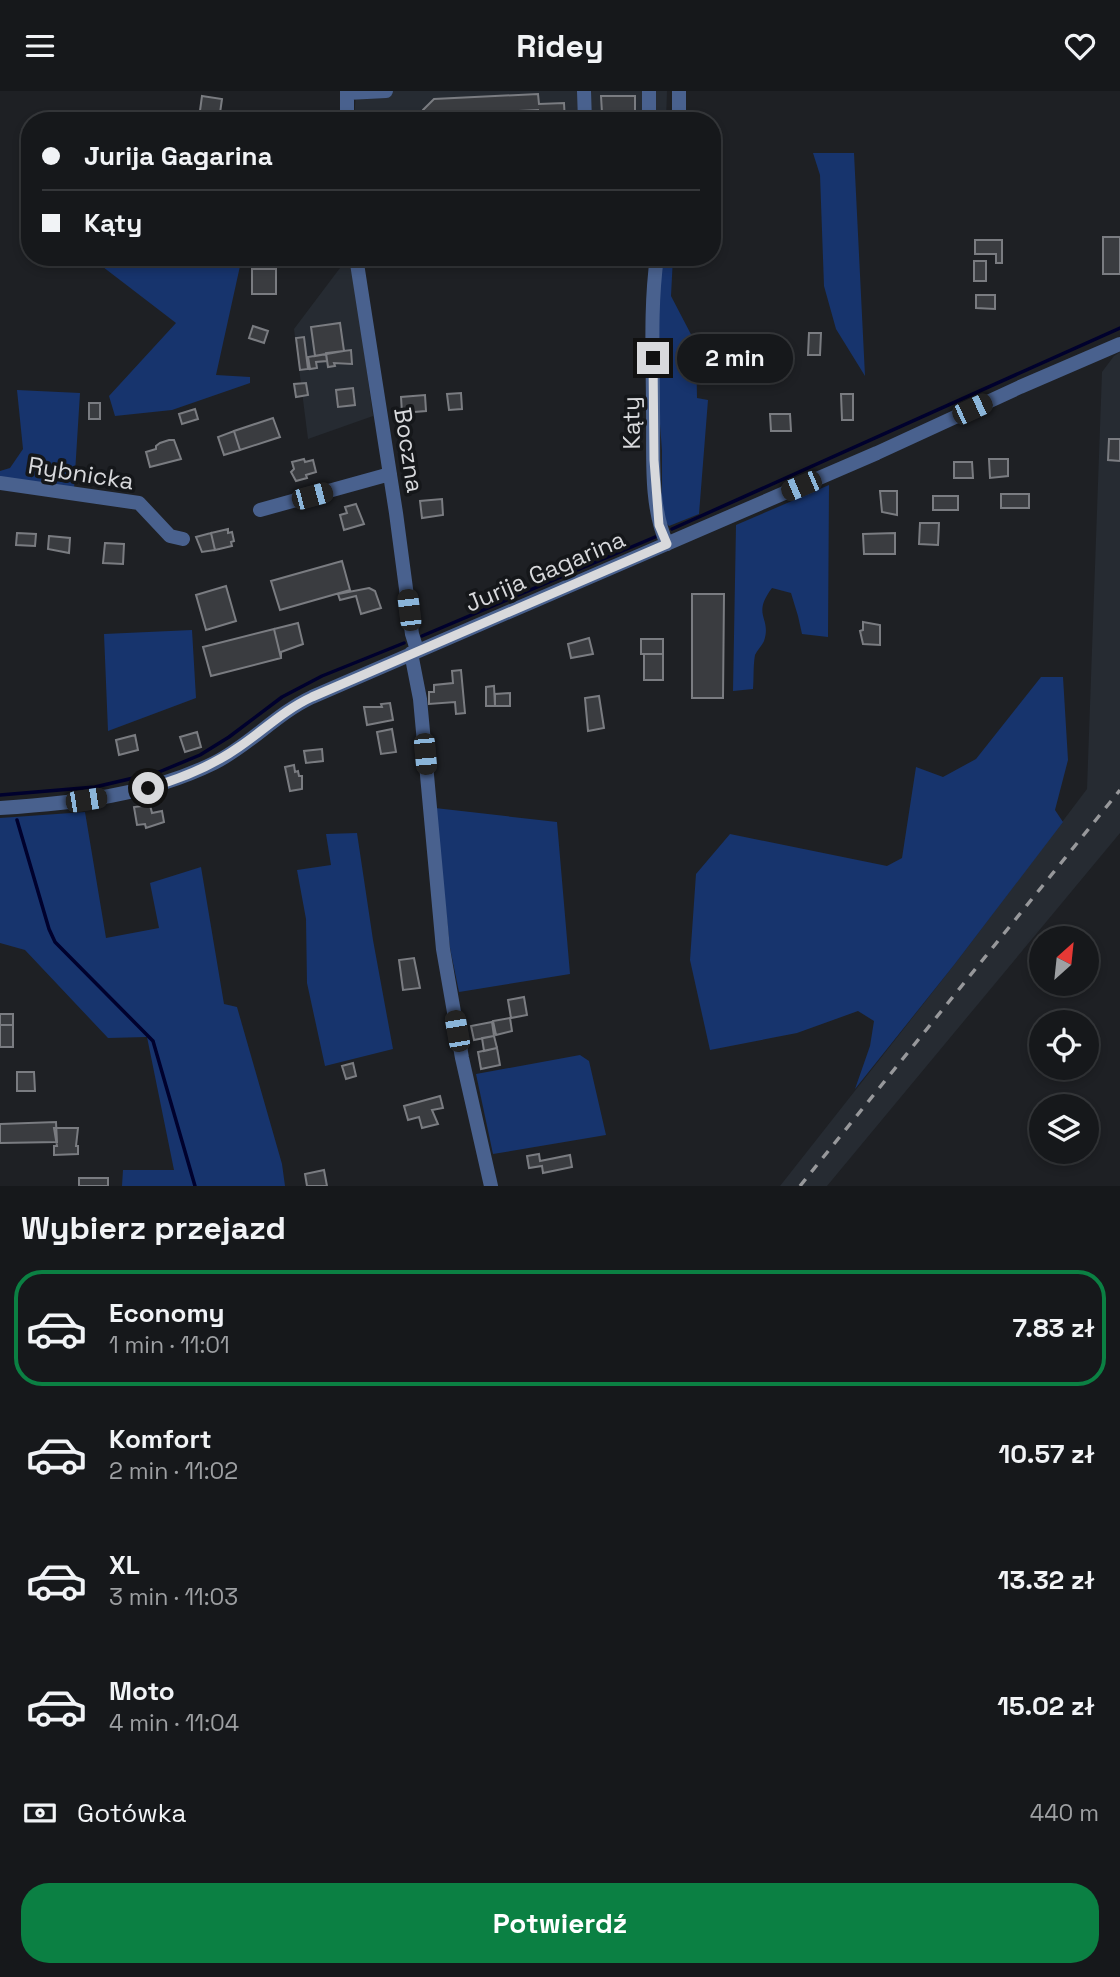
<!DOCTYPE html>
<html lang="pl">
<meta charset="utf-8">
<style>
:root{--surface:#16181b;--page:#232528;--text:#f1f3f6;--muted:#9ea0a3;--line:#35373a;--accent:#0b8043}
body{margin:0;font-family:"Space Grotesk",sans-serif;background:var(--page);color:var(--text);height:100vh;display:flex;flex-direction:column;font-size:26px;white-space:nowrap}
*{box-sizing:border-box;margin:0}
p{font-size:23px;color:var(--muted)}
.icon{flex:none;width:38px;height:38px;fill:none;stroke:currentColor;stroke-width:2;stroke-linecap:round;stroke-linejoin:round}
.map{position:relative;height:1095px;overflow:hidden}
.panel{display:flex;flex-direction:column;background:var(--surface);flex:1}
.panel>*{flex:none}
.guide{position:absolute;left:21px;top:21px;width:700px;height:154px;border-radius:28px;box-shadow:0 4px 10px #0003,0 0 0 2px var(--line);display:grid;align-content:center;height:154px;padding:0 21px;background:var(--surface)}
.needle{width:46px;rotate:27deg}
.buttons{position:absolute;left:1029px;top:835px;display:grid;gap:14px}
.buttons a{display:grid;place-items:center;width:70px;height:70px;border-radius:50%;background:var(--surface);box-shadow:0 4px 10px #0003,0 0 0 2px var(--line);font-size:35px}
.end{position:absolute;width:32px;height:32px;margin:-16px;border:9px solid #d8d9dc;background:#111;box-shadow:0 0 0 4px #111}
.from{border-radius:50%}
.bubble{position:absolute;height:49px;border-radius:24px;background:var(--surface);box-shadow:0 4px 10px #0003,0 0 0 2px var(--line);font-size:23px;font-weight:600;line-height:49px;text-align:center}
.car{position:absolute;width:21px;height:42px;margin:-21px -10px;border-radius:9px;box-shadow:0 0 5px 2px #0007;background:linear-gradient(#222 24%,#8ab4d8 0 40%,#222 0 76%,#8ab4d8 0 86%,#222 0)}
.guide b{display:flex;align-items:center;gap:24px;height:66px;font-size:26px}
.guide b+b{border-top:2px solid var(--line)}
.guide i{width:18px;height:18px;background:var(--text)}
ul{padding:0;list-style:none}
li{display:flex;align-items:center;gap:21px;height:116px;margin:0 14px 10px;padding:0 7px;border:4px solid transparent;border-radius:28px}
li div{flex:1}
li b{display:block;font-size:26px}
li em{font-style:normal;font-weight:600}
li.selected{border-color:var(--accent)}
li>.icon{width:63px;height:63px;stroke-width:1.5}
h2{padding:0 21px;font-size:32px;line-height:84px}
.pay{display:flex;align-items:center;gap:18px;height:77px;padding:0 21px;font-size:26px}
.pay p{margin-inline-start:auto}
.primary-button{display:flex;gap:14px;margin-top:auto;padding:14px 21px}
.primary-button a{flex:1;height:80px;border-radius:28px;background:var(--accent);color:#fff;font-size:28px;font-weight:600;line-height:80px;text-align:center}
header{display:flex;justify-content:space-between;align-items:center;height:91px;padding:0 21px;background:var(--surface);font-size:32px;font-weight:600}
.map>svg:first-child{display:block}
.built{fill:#262b32}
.green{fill:#17346d}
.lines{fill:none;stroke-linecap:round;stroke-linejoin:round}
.stream{stroke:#00012d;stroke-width:3.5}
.building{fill:#3a3c40;stroke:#7a7c81;stroke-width:2}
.minor{stroke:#49618e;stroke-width:14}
.rail{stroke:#97989b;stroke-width:3.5;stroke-dasharray:9 9;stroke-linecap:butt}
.route{stroke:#d8d9dc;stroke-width:9}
.labels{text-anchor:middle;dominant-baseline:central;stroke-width:7;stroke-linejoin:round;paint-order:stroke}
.street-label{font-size:24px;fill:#d8d9dc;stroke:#15171a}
</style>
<header><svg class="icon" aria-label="menu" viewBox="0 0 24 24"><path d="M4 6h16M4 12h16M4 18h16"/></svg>Ridey<svg class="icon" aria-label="heart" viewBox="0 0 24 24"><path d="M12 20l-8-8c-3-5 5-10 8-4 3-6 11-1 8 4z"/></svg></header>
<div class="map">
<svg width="1120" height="1095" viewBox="0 0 1120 1095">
<rect width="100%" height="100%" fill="#1e2024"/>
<path class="built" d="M356 0H667L666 30H354Z
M352 172 373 325 308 348 294 238 343 173Z
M1120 261V742L827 1095H780L954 874 1087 698 1102 281 1114 265Z"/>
<path class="green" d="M813 62H854L865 285 836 238 824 195 820 84Z
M90 166H242L216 284 250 286V292L172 319 115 325 109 305 176 232Z
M660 166H673L671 205 696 253 697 307 708 309 699 423 669 435 662 427V360L657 293Z
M17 299 80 302 74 398 0 390V380L10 377 23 358Z
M829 394 828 546 802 543 798 525 791 502 772 497C751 525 772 526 764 550 762 555 757 559 755 564 753 575 754 587 753 598L733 600 736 434Z
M192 539 196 607 108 640 104 543Z
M1041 586H1063L1068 669 1055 719 1063 731 954 874 855 998 870 955 874 930 858 920 797 942 710 959 690 869 696 783 730 743 887 775 902 767 916 676 943 686 976 668Z
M435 717 557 731 570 883 459 901 450 857Z
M85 721 106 847 159 837 150 792 201 776 224 913 237 916 282 1073 285 1095H122L123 1079H174L147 946 108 947 25 859 0 852V727Z
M357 742 373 849 393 958 325 975 307 892 306 828 297 779 331 774 326 743Z
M580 964 589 970 606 1044 493 1063 476 983Z"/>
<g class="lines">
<path class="stream" d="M672 438 1120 237
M422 545 655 446
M0 704 95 696 159 681 200 664 229 646 282 606 322 585 404 552
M17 729 49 838 55 851 153 950 195 1095"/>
</g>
<path class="building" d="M538 3 539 13 564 12 565 30H538V19L461 23 462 30H424L423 19 434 8Z
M202 5 222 8 220 22 217 21 215 29 199 27Z
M601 5H635V20L602 22Z
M1103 146H1120V183H1103Z
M975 149H1002V172H996V163H975Z
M974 170H986V190H974Z
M252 178H276V203H252Z
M976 204H995V218L976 217Z
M340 232 344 260 315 265 311 236Z
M253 235 268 240 264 252 249 247Z
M809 242H821L820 264H808Z
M304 246 308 278 300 279 296 247Z
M720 246 736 249 733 269 717 268Z
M351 259 352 273 334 272 335 275 328 276 326 262Z
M326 263 327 270 316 271 317 277 310 278 308 266Z
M306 292 308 304 296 306 294 293Z
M353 297 355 314 338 316 336 299Z
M461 302 462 318 449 319 447 303Z
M841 303H853V329H842Z
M425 304 426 320 402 322 401 306Z
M89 312H100V328H89Z
M195 318 198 328 182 333 179 323Z
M770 323H790L791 340H771Z
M273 327 280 346 240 359 234 340Z
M234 340 240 359 224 364 218 346Z
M1109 348H1120V370L1108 369Z
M169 349H174L181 368 150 376 146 361 156 358V355L160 352Z
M304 368 305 371 313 369 316 381 306 384 307 387 296 390 291 381 294 378 292 371Z
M989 368H1008V385L990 387Z
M954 371H972L973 387H954Z
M880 400H897V424L882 421Z
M1001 403H1029V417H1001Z
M933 405H958V419H933Z
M442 408 443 424 422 427 420 410Z
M356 413 364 433 344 439 340 424 347 422 345 416Z
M920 432H939L938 454 919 453Z
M228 438V442L232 441 234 450 231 451 232 455 215 459 211 442Z
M17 442 36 443 35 455 16 454Z
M211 442 215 459 202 461 196 446Z
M895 442V463H864L863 443Z
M49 445 70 447 69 462 48 458Z
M105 452 124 453 123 473 103 472Z
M342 470 350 499 280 519 271 490Z
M226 495 236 530 206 539 196 504Z
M369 497 375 500 381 517 361 523 356 505 340 509 338 503Z
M692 503H724L723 607H692Z
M863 531 880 534V554L863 553 860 540 863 539Z
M298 532 303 553 281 561V567L274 538Z
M274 538 281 567 211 585 203 556Z
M589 547 593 563 571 567 568 553Z
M641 548H663V563H641Z
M644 563H663V589H644Z
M461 579 465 622 456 623 455 611 429 613V601H434V594L453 592 452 580Z
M494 595 495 615H486V596Z
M510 602V615H495V603Z
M599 605 604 637 588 640 585 607Z
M390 612 393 629 367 634 364 616H382L381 613Z
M392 638 396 661 381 663 377 641Z
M197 641 201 656 185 661 180 646Z
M135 644 138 659 119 664 116 649Z
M322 658 323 670 306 672 304 660Z
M294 674 295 681 298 680 299 685H302V698L290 700 285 676Z
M150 714 152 722 162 720 164 731 146 737 145 733 137 734 134 716Z
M414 867 420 897 403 899 399 869Z
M524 906 527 924 511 927 508 909Z
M0 923H13V934H0Z
M510 927 512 940 496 944 493 930Z
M492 931 494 945 474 949 471 935Z
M0 934H13V956H0Z
M494 945 497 957 484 960 482 947Z
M497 957 500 974 481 978 478 961Z
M353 972 356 985 346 988 342 975Z
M17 981H34L35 1000H17Z
M440 1005 443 1017 432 1019 438 1033 422 1037 419 1026 408 1029 404 1015Z
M56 1031 57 1051 0 1052V1033Z
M54 1037H78L76 1055H78V1063L54 1064V1055H57Z
M539 1063 540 1070 570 1064 572 1076 543 1082 542 1075 529 1077 527 1065Z
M324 1079 327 1095H307L305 1083Z
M79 1087H108V1095H79Z"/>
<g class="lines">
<path class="minor" d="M584 0 585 30
M649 0V30
M679 0V30
M347 2 386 0
M347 30V0
M356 166 396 422 412 543 417 559
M657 166C650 216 653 268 653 319 654 362 649 413 667 453
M0 392 139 412 170 445 183 448
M260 419 390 383
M411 562 420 608 443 858 462 967 491 1095
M0 717C74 712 147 705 214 672 250 654 276 623 312 606L877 362 1020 296 1120 253"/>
<path class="rail" d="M800 1095 1120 699"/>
</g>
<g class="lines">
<path class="route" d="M148 697C180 688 212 675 239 656 264 639 284 619 312 606L667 453 659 434 654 369 653 267"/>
</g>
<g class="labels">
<g class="street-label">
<text transform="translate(631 332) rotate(-91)">Kąty</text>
<text transform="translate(409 359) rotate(81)">Boczna</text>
<text transform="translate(81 382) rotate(9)">Rybnicka</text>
<text transform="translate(545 480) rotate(-23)">Jurija Gagarina</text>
</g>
</g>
</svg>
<div class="buttons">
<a><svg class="needle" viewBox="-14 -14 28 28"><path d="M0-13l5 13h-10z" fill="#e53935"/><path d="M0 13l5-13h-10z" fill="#9ea0a3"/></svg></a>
<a><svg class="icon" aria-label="locate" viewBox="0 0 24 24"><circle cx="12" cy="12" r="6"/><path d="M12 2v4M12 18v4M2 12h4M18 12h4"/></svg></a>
<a><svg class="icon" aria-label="layers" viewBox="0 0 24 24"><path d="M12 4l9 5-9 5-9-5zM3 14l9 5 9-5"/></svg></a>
</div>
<i class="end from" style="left:148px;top:697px"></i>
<i class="end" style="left:653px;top:267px"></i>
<div class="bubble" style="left:677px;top:243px;width:116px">2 min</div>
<i class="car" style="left:972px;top:318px;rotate:65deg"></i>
<i class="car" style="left:801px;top:395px;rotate:247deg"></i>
<i class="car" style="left:312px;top:405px;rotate:75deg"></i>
<i class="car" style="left:409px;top:519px;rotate:353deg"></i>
<i class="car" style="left:425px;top:663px;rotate:175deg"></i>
<i class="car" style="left:86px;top:709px;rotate:81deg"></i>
<i class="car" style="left:457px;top:940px;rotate:350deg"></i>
<div class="guide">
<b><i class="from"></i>Jurija Gagarina</b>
<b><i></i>Kąty</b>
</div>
</div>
<section class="panel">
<h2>Wybierz przejazd</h2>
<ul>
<li class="selected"><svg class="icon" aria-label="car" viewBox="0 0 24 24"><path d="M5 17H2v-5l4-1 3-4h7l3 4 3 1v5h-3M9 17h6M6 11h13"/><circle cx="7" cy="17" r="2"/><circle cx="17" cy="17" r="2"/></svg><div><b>Economy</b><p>1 min · 11:01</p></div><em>7.83 zł</em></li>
<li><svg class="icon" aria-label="car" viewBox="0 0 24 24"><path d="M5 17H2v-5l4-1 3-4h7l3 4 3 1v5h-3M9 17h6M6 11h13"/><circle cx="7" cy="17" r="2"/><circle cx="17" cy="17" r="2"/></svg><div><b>Komfort</b><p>2 min · 11:02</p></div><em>10.57 zł</em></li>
<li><svg class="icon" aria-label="car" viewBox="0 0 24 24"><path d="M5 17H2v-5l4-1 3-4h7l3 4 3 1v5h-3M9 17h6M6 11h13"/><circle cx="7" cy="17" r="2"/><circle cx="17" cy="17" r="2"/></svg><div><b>XL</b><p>3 min · 11:03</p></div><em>13.32 zł</em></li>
<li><svg class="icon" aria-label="car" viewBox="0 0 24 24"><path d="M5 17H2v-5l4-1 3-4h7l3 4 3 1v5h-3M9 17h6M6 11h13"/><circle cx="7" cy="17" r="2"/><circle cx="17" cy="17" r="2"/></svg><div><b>Moto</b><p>4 min · 11:04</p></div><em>15.02 zł</em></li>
</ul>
<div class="pay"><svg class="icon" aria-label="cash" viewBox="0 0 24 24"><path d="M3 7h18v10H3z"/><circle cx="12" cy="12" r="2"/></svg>Gotówka<p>440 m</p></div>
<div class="primary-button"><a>Potwierdź</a></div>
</section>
